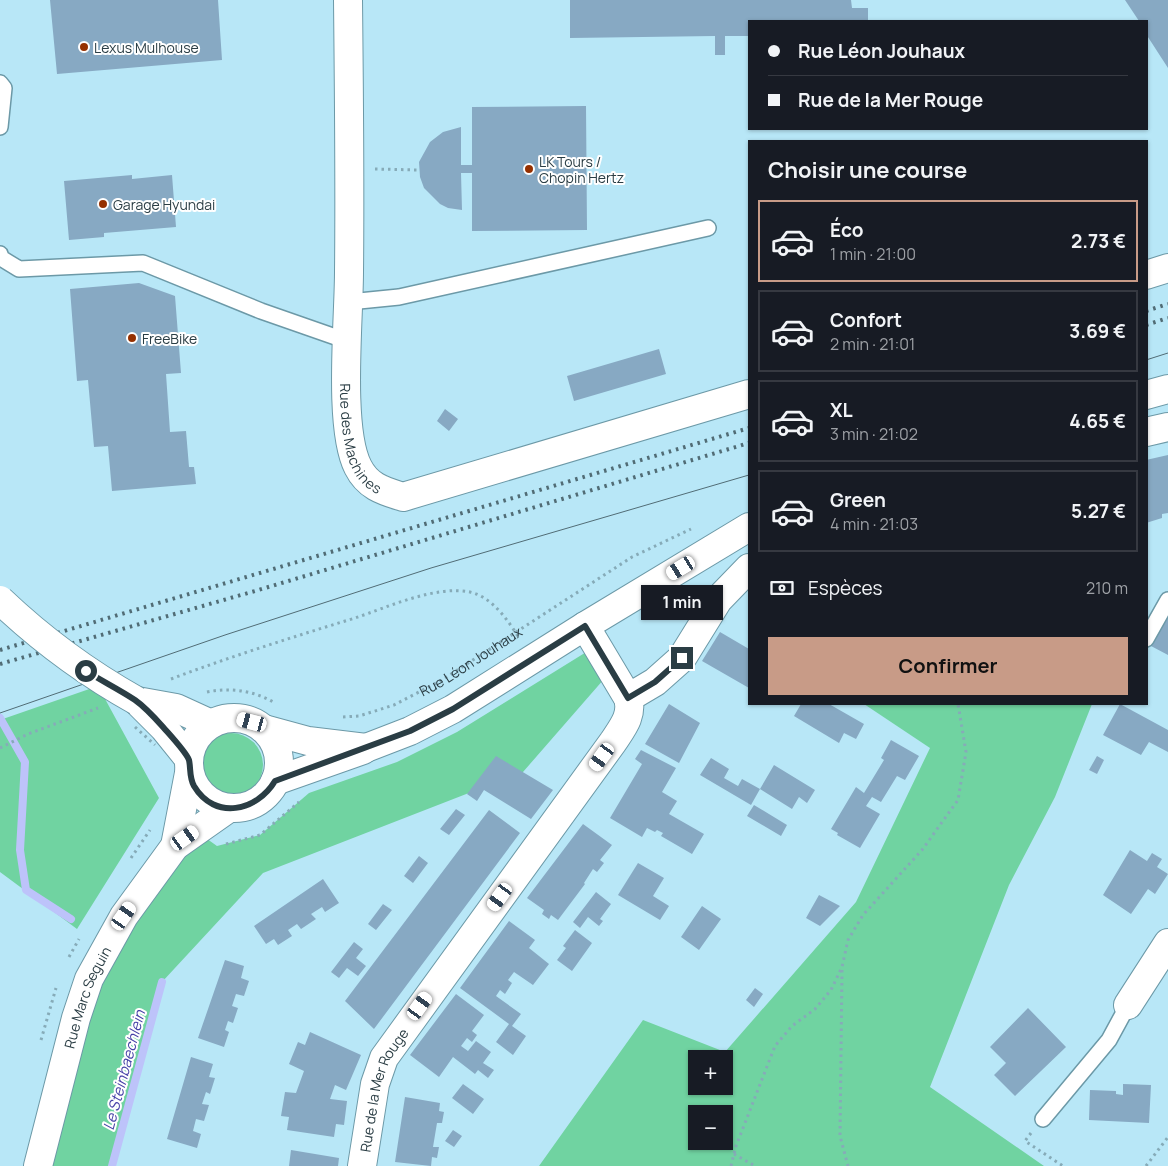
<!DOCTYPE html>
<html lang="fr">
<meta charset="utf-8">
<style>
:root{--surface:#171b24;--page:#242831;--text:#f1f3f6;--muted:#9ea1a6;--line:#363941;--accent:#c89b87}
body{margin:0;font-family:Manrope,sans-serif;background:var(--page);color:var(--text);height:100vh;display:flex;flex-direction:column;font-size:19px;white-space:nowrap}
*{box-sizing:border-box;margin:0}
p{font-size:16px;color:var(--muted)}
.icon{flex:none;width:28px;height:28px;fill:none;stroke:currentColor;stroke-width:2;stroke-linecap:round;stroke-linejoin:round}
.map{position:relative;flex:1;overflow:hidden}
.side{position:absolute;left:748px;top:140px;width:400px;height:565px;display:flex;flex-direction:column;background:var(--surface);border-radius:0px;box-shadow:0 1px 4px #0004}
.side>*{flex:none}
.banner{position:absolute;left:748px;top:20px;width:400px;height:110px;border-radius:0px;box-shadow:0 1px 4px #0004;display:grid;align-content:center;height:110px;padding:0 20px;background:var(--surface)}
.controls{position:absolute;left:688px;top:1050px;display:grid;gap:10px}
.controls a{display:grid;place-items:center;width:45px;height:45px;border-radius:0px;background:var(--surface);box-shadow:0 1px 4px #0004;font-size:25px}
.end{position:absolute;width:22px;height:22px;margin:-11px;border:6px solid #2a3d44;background:#fff;box-shadow:0 0 0 2px #fff}
.from{border-radius:50%}
.bubble{position:absolute;height:35px;border-radius:0px;background:var(--surface);box-shadow:0 1px 4px #0004;font-size:16px;font-weight:700;line-height:35px;text-align:center}
.car{position:absolute;width:15px;height:30px;margin:-15px -8px;border-radius:6px;box-shadow:0 0 4px 1px #0007;background:linear-gradient(#fff 24%,#345 0 40%,#fff 0 76%,#345 0 86%,#fff 0)}
.banner b{display:flex;align-items:center;gap:18px;height:48px;font-size:19px}
.banner b+b{border-top:1px solid var(--line)}
.banner i{width:12px;height:12px;background:var(--text)}
ul{padding:0;list-style:none}
li{display:flex;align-items:center;gap:15px;height:82px;margin:0 10px 8px;padding:0 10px;border:2px solid var(--line);border-radius:0px}
li div{flex:1}
li b{display:block;font-size:19px}
li em{font-style:normal;font-weight:700}
li.selected{border-color:var(--accent)}
li>.icon{width:45px;height:45px;stroke-width:1.5}
h2{padding:0 20px;font-size:22px;line-height:60px}
.pay{display:flex;align-items:center;gap:12px;height:55px;padding:0 20px;font-size:19px}
.pay p{margin-inline-start:auto}
.action{display:flex;gap:10px;margin-top:auto;padding:10px 20px}
.action a{flex:1;height:58px;border-radius:0px;background:var(--accent);color:#111;font-size:20px;font-weight:700;line-height:58px;text-align:center}
.map>svg:first-child{display:block}
.green{fill:#70d3a1;fill-rule:evenodd}
.lines{fill:none;stroke-linecap:round;stroke-linejoin:round}
.stream{stroke:#bdc3fa;stroke-width:8}
.building{fill:#87a9c3}
.service-casing{stroke:#6c99a7;stroke-width:18}
.minor-casing{stroke:#6c99a7;stroke-width:30}
.tertiary-casing{stroke:#6c99a7;stroke-width:30}
.path{stroke:#86abb8;stroke-width:3;stroke-dasharray:2.5 4;stroke-linecap:butt}
.service{stroke:#fff;stroke-width:15}
.minor{stroke:#fff;stroke-width:28}
.tertiary{stroke:#fff;stroke-width:28}
.tram{stroke:#516c75;stroke-width:1}
.rail{stroke:#516c75;stroke-width:4;stroke-dasharray:2.5 5;stroke-linecap:butt}
.tertiary-bridge-casing{stroke:#6c99a7;stroke-width:30;stroke-linecap:butt}
.path-bridge{stroke:#86abb8;stroke-width:3;stroke-dasharray:2.5 4;stroke-linecap:butt}
.tertiary-bridge{stroke:#fff;stroke-width:28}
.route{stroke:#2a3d44;stroke-width:6}
.poi-dot{fill:#953000;stroke:#fff;stroke-width:2}
.labels{text-anchor:middle;dominant-baseline:central;stroke-width:4;stroke-linejoin:round;paint-order:stroke}
.poi-label{font-size:14px;fill:#2a3d44;stroke:#fff;text-anchor:start}
.street-label{font-size:14px;fill:#2a3d44;stroke:#fff}
.water-label{font-size:15px;font-style:italic;fill:#4641a7;stroke:#fff}
</style>
<div class="map">
<svg width="1168" height="1166" viewBox="0 0 1168 1166">
<rect width="100%" height="100%" fill="#b8e7f7"/>
<path class="green" d="M596 646 611 671 523 772 263 873 162 982 112 1166H38L89 979 196 831 217 846 260 835 309 793 397 762 457 732Z
M98 686 159 798 77 929 0 872V720Z
M864 704H1092L1055 797 1009 885 930 1087 1044 1166H539L643 1020 725 1052 856 902 930 748ZM696 1059H724V1086H696ZM696 1114H724V1141H696Z
M199 765a32 32 0 1 1 64 0a32 32 0 1 1-64 0Z"/>
<g class="lines">
<path class="stream" d="M0 718 25 762 20 850 26 890 71 919
M112 1166 162 982"/>
</g>
<path class="building" d="M50 0H218L222 60 57 74Z
M570 0H851L852 8H868V21H749V36H725V55H715V36L570 38Z
M1125 0H1168V68L1146 34V21H1139Z
M586 106 587 230 472 231V173H461L462 210 448 208 440 204 424 188 420 177 419 162 430 142 443 132 461 127V165H472V107Z
M132 175V179L172 175 176 227 104 233V237L69 240 64 181Z
M139 283 175 296 181 373 166 374 170 432 186 431 189 467H194L196 484 112 491 108 446 94 447 88 380 77 381 70 289Z
M659 349 666 374 574 401 567 376Z
M445 409 458 419 449 431 437 421Z
M1168 455V513L1162 514V518L1146 523V460Z
M1168 615V655L1151 646Z
M720 632 749 649V688L702 661Z
M669 704 700 723 679 763 645 744Z
M801 704H829L864 724 856 739 844 733 839 743 794 716Z
M1120 704 1168 730V752L1149 742 1141 755 1103 735Z
M891 740 919 756 905 780 897 776 881 802 872 797 866 806 880 814 860 848 837 835 838 833 831 829 856 787 864 793 884 760 881 758Z
M641 750 676 768 662 792 677 801 669 814 704 834 692 854 661 836 663 833 657 830 655 832 647 828 642 837 610 818 642 764 635 759Z
M496 756 553 790 531 819 484 790 477 801 467 794Z
M1097 756 1104 760 1097 774 1089 770Z
M711 758 729 769 724 778 738 786 742 779 760 789 774 765 815 790 807 803 799 797 792 809 760 789 751 805 700 775Z
M754 805 787 825 781 836 747 816Z
M456 809 465 815 449 835 440 829Z
M489 810 520 833 374 1029 345 1001Z
M583 824 612 845 600 860 604 863 597 872 593 869 584 883 585 884 558 920 551 915 549 919 542 914 544 910 527 898Z
M1130 850 1147 861 1152 853 1162 859 1157 867 1168 874 1155 894 1148 889 1131 914 1103 895Z
M419 856 428 863 413 883 404 876Z
M638 863 664 878 653 896 669 906 660 920 618 895Z
M323 879 339 903 325 912 322 907 311 914 316 919 301 929 297 924 288 930 292 936 278 945 274 939 266 944 254 926Z
M596 892 611 904 600 919 603 921 599 926 588 917 580 928 573 922Z
M819 895 840 906 820 926 806 918Z
M383 904 392 910 376 930 368 924Z
M702 906 721 919 699 950 681 937Z
M509 921 535 940 529 948 549 964 533 985 514 972 508 980 512 983 505 994 500 990 496 996 521 1014 512 1026 526 1036 513 1055 496 1042 509 1024 460 988Z
M575 930 592 943 572 971 557 960 566 948 563 946Z
M354 942 363 949 356 958 366 966 358 976 347 968 339 978 331 972Z
M225 960 244 966 241 978 249 981 244 996 236 994 232 1006 238 1008 233 1023 228 1021 225 1030 229 1032 224 1047 198 1038Z
M755 988 763 994 754 1007 746 1000Z
M456 994 484 1015 472 1031 477 1035 472 1042 467 1038 461 1046 468 1051 476 1041 491 1052 483 1063 494 1070 488 1078 478 1070 475 1074 453 1057 439 1077 410 1055Z
M1028 1008 1066 1047 1015 1096 994 1075 1006 1063 990 1047Z
M310 1032 361 1055 346 1090 335 1085 330 1099 347 1101 344 1125 336 1124 334 1137 287 1130 289 1117 281 1116 285 1092 296 1093 304 1071 289 1064 298 1042 305 1045Z
M191 1057 213 1064 209 1077 215 1078 210 1094 206 1092 202 1104 209 1105 204 1121 196 1119 193 1131 201 1134 197 1148 167 1139Z
M463 1084 484 1099 473 1114 452 1098Z
M1123 1084 1151 1085 1149 1123 1089 1120 1090 1090 1116 1091V1094L1123 1095Z
M405 1097 440 1103 439 1111 444 1112 442 1123H437L433 1147H439L437 1158 432 1157 431 1166 395 1162Z
M453 1130 462 1136 454 1147 445 1141Z
M291 1150 339 1158 338 1166H289Z"/>
<g class="lines">
<g class="service-casing">
<path id="service" d="M0 83 4 88 0 127
M0 254 1 258 19 269 143 263 261 311 347 341
M349 302 399 297 708 228
M1146 639 1168 600
M1043 1119 1109 1040 1128 1005"/>
</g>
<g class="minor-casing">
<g id="minor">
<path id="s2" d="M348 0C349 91 350 181 349 272 349 319 338 428 358 467 368 487 384 491 403 497L749 394"/>
<path d="M1146 275 1168 268"/>
<path d="M1146 395 1168 389"/>
<path d="M1146 432 1168 427"/>
<path d="M628 698 655 682 682 658 718 600 749 568"/>
<path d="M366 748 410 731 453 709 585 626 749 527"/>
<path d="M1128 1005 1168 943"/>
<path id="s3" d="M362 1166 375 1084 384 1058 613 742C623 727 633 715 628 698L585 626"/>
</g>
</g>
<g class="tertiary-casing">
<g id="tertiary">
<path d="M137 701 176 708 211 724"/>
<path d="M137 701 164 728 189 759"/>
<circle cx="234" cy="763" r="45"/>
<path d="M264 729 308 741 366 748"/>
<path d="M275 781 363 750"/>
<path d="M175 846 189 773"/>
<path id="s4" d="M38 1166 76 1018 89 979 124 916 175 846 229 808"/>
</g>
</g>
<g class="path">
<path d="M375 169 419 170"/>
<path d="M171 679C232 656 293 637 355 618 388 607 436 585 470 592 492 597 508 620 519 638"/>
<path d="M207 692C231 687 255 691 275 703"/>
<path id="s1" d="M343 717 359 716 394 705 442 680 632 557 691 529"/>
<path d="M0 748 28 734 98 708"/>
<path d="M226 844 260 835 299 802"/>
<path d="M131 858 150 830"/>
<path d="M69 957 79 939"/>
<path d="M842 970 840 1136 848 1166"/>
<path d="M41 1040 56 988"/>
<path d="M1031 1133 1025 1141 1063 1166"/>
<path d="M734 1154 755 1166"/>
<path d="M731 1166 736 1146 775 1046 792 1026 815 1009 831 990 842 967 848 940 863 915 922 850 958 800 966 752 958 704"/>
<path d="M1146 1166 1168 1137"/>
</g>
<use href="#service" class="service"/>
<use href="#minor" class="minor"/>
<use href="#tertiary" class="tertiary"/>
<path class="tram" d="M1146 360 1168 353
M0 713 225 635 431 568 749 475"/>
<path class="rail" d="M1146 311 1168 304
M1146 325 1168 318
M0 650 749 428
M0 664 255 591 749 443"/>
<g class="tertiary-bridge-casing">
<path id="tertiary-bridge" d="M0 600C42 640 87 673 137 701"/>
</g>
<path class="path-bridge" d="M135 727 155 745"/>
<use href="#tertiary-bridge" class="tertiary-bridge"/>
</g>
<g class="lines">
<path class="route" d="M86 671C102 681 120 690 135 700 145 707 155 718 163 727 169 734 186 752 189 760 191 769 189 777 194 786 215 821 257 811 275 781L410 731 453 709 585 626 628 698 655 682 682 658"/>
</g>
<g class="poi-dot">
<circle cx="84" cy="47" r="5"/>
<circle cx="529" cy="169" r="5"/>
<circle cx="103" cy="204" r="5"/>
<circle cx="132" cy="338" r="5"/>
</g>
<g class="labels">
<g class="poi-label">
<text x="94" y="47">Lexus Mulhouse</text>
<text x="539" y="161">LK Tours /<tspan x="539" dy="16">Chopin Hertz</tspan></text>
<text x="113" y="204">Garage Hyundai</text>
<text x="142" y="338">FreeBike</text>
</g>
<g class="street-label">
<text stroke="none"><textPath href="#s2" startOffset="442">Rue des Machines</textPath></text>
<text stroke="none"><textPath href="#s1" startOffset="141">Rue Léon Jouhaux</textPath></text>
<text stroke="none"><textPath href="#s4" startOffset="176">Rue Marc Seguin</textPath></text>
<text stroke="none"><textPath href="#s3" startOffset="80">Rue de la Mer Rouge</textPath></text>
</g>
<g class="water-label">
<text transform="translate(124 1070) rotate(-75)">Le Steinbaechlein</text>
</g>
</g>
</svg>
<div class="controls">
<a>+</a>
<a>−</a>
</div>
<i class="end from" style="left:86px;top:671px"></i>
<i class="end" style="left:682px;top:658px"></i>
<div class="bubble" style="left:641px;top:585px;width:82px">1 min</div>
<i class="car" style="left:681px;top:568px;rotate:239deg"></i>
<i class="car" style="left:252px;top:722px;rotate:285deg"></i>
<i class="car" style="left:602px;top:757px;rotate:216deg"></i>
<i class="car" style="left:185px;top:838px;rotate:55deg"></i>
<i class="car" style="left:500px;top:897px;rotate:216deg"></i>
<i class="car" style="left:124px;top:916px;rotate:35deg"></i>
<i class="car" style="left:420px;top:1006px;rotate:36deg"></i>
<div class="banner">
<b><i class="from"></i>Rue Léon Jouhaux</b>
<b><i></i>Rue de la Mer Rouge</b>
</div>
<section class="side">
<h2>Choisir une course</h2>
<ul>
<li class="selected"><svg class="icon" aria-label="car" viewBox="0 0 24 24"><path d="M5 17H2v-5l4-1 3-4h7l3 4 3 1v5h-3M9 17h6M6 11h13"/><circle cx="7" cy="17" r="2"/><circle cx="17" cy="17" r="2"/></svg><div><b>Éco</b><p>1 min · 21:00</p></div><em>2.73 €</em></li>
<li><svg class="icon" aria-label="car" viewBox="0 0 24 24"><path d="M5 17H2v-5l4-1 3-4h7l3 4 3 1v5h-3M9 17h6M6 11h13"/><circle cx="7" cy="17" r="2"/><circle cx="17" cy="17" r="2"/></svg><div><b>Confort</b><p>2 min · 21:01</p></div><em>3.69 €</em></li>
<li><svg class="icon" aria-label="car" viewBox="0 0 24 24"><path d="M5 17H2v-5l4-1 3-4h7l3 4 3 1v5h-3M9 17h6M6 11h13"/><circle cx="7" cy="17" r="2"/><circle cx="17" cy="17" r="2"/></svg><div><b>XL</b><p>3 min · 21:02</p></div><em>4.65 €</em></li>
<li><svg class="icon" aria-label="car" viewBox="0 0 24 24"><path d="M5 17H2v-5l4-1 3-4h7l3 4 3 1v5h-3M9 17h6M6 11h13"/><circle cx="7" cy="17" r="2"/><circle cx="17" cy="17" r="2"/></svg><div><b>Green</b><p>4 min · 21:03</p></div><em>5.27 €</em></li>
</ul>
<div class="pay"><svg class="icon" aria-label="cash" viewBox="0 0 24 24"><path d="M3 7h18v10H3z"/><circle cx="12" cy="12" r="2"/></svg>Espèces<p>210 m</p></div>
<div class="action"><a>Confirmer</a></div>
</section>
</div>
